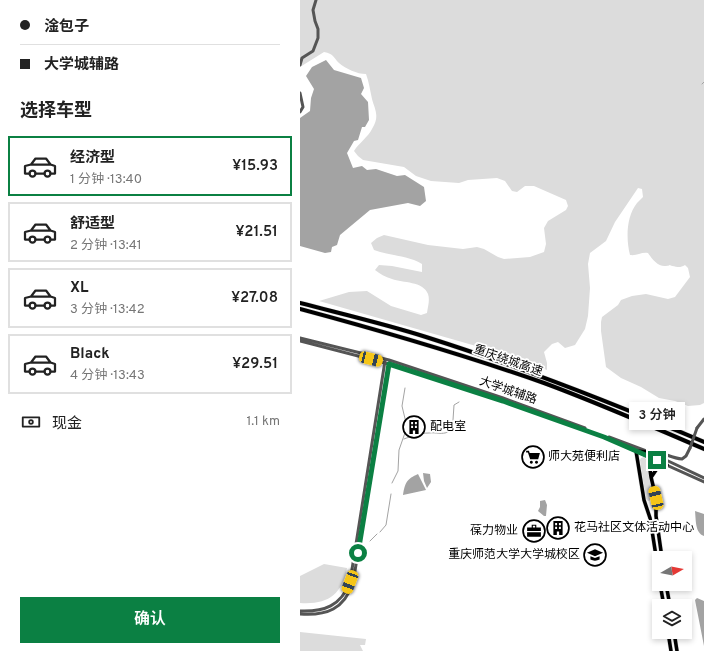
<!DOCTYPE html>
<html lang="zh">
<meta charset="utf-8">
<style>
:root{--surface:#fff;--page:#f6f6f6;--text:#222;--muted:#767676;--line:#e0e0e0;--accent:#0b8043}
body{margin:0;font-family:Overpass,"Noto Sans SC",sans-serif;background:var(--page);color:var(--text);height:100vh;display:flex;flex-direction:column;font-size:15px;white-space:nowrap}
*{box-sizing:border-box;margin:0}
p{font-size:13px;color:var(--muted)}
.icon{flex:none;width:22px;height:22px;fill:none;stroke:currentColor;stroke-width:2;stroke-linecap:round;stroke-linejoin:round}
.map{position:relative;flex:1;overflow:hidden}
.details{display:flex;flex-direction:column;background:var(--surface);width:300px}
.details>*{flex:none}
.banner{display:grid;align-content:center;height:88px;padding:0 20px;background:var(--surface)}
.needle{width:26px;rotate:81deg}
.tools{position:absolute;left:352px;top:551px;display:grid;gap:8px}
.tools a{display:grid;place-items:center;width:40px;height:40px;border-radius:0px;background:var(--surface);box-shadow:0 2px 6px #0003;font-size:20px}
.end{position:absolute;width:18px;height:18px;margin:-9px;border:5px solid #0b8043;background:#fff;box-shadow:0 0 0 2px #fff}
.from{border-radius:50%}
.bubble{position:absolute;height:28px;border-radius:0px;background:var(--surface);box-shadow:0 2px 6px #0003;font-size:13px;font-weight:600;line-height:28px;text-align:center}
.car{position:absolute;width:12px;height:24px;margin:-12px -6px;border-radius:5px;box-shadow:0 0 3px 1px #0007;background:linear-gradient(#f5c518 24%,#345 0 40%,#f5c518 0 76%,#345 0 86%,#f5c518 0)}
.banner b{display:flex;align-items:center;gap:14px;height:38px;font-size:15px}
.banner b+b{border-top:1px solid var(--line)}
.banner i{width:10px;height:10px;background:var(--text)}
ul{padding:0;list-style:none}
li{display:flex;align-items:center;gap:12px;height:60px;margin:0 8px 6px;padding:0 12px;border:2px solid var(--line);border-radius:0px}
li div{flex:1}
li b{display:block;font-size:15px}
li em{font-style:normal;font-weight:600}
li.selected{border-color:var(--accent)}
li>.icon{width:36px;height:36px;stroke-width:1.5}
h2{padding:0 20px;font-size:18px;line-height:48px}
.pay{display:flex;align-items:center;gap:10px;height:44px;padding:0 20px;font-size:15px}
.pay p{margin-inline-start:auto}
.button{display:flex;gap:8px;margin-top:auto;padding:8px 20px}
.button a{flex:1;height:46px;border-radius:0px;background:var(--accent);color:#fff;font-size:16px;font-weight:600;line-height:46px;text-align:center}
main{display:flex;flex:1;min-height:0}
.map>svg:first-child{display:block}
.green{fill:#dcdcdc}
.water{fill:#a3a3a3}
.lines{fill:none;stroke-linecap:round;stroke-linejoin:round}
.stream{stroke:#a3a3a3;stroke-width:1}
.major-casing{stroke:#dbdbdb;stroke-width:4.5}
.highway-casing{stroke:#dbdbdb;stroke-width:5}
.minor{stroke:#555;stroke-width:3}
.major{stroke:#000;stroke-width:3.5}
.highway{stroke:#000;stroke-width:4}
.minor-bridge{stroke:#555;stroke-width:3}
.route{stroke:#0b8043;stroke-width:5}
.labels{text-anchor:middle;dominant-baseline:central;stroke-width:3.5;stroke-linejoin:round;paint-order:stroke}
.street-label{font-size:12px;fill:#000;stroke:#fff}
.poi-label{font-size:12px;fill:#000;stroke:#fff;text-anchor:start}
</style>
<main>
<section class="details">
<div class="banner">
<b><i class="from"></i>淦包子</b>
<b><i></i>大学城辅路</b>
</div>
<h2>选择车型</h2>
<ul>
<li class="selected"><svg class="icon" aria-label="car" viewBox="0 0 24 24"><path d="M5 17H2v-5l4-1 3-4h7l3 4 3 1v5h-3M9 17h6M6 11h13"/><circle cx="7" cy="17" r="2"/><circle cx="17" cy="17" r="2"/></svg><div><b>经济型</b><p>1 分钟 · 13:40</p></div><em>¥15.93</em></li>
<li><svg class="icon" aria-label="car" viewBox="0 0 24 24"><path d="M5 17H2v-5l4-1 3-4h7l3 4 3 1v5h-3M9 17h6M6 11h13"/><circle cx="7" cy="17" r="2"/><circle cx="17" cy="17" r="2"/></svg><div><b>舒适型</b><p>2 分钟 · 13:41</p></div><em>¥21.51</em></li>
<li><svg class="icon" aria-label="car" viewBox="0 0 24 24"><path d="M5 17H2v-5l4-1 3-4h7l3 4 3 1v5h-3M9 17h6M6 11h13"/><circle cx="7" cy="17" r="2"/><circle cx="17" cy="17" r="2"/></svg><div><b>XL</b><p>3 分钟 · 13:42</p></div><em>¥27.08</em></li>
<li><svg class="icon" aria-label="car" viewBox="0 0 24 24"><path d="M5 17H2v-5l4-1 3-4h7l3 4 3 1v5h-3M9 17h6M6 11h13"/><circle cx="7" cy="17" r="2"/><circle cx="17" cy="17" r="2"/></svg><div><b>Black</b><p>4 分钟 · 13:43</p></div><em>¥29.51</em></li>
</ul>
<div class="pay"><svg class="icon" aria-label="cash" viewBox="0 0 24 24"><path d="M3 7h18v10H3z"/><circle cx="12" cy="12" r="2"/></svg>现金<p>1.1 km</p></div>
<div class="button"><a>确认</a></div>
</section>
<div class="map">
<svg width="404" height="651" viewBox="0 0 404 651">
<rect width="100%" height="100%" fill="#fff"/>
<path class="green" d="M0 0H404V403L400 405 388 406 375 401 359 398 341 387 321 378 306 367 301 331V322L302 317 318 305 321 300 332 296 346 294 368 299 375 297 390 277 388 268 385 265C380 268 378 267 372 266 367 264 372 266 366 266 358 267 352 259 348 253 341 252 337 256 330 255 326 239 326 217 337 203 339 201 341 199 343 197L342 189 338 188 315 222 306 241 290 253 288 264 290 288 288 316 285 329 275 345 265 348 258 342 252 344 244 352 247 363V370L183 348 19 301 49 292 67 291 91 306 121 315 127 313C128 306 130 300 128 294 123 281 103 283 92 279 85 277 80 274 75 270L79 265 92 266 122 272V264C107 255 90 256 74 250L71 243 77 238 84 235 128 245 163 249 177 247 184 249 198 257 204 259 230 257 244 252 246 244 244 228 248 221 266 210 268 206 266 200 234 186H225L217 192 212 191 205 181 197 178 168 180 159 183 131 181 116 176 104 167 63 160 58 156 54 151C59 143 68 137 72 129 80 116 75 110 72 99 70 90 69 82 66 74 57 74 46 69 39 63 33 57 34 54 24 52L0 67Z
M344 457 347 460 353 496 351 500 348 501 346 499 340 460 341 458Z
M24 564 47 568C42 595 27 605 0 603V576Z
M0 632 66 639 65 645H60L63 651H0Z"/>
<path class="water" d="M26 60 34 70 61 78 64 88 61 94 68 102 69 120 65 127H62L58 140 54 141 47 153 53 168 62 166 67 170 76 169 97 176 105 175 124 187 126 201 120 206 108 203 70 210 40 235 37 245 32 247 31 252 25 253 0 246V118L10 111 11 98 14 89 6 76 12 67Z
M123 473 130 474 131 482 127 488 124 481Z
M118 474 126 490 103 495C105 482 107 479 118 474Z
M245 500 247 505 246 516H244L238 511 240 507V501Z
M395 511 404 514V536C395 533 396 520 395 511Z
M397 598 404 601V646L395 600Z"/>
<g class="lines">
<path class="stream" d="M402 84 404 82
M150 428 153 420 154 405 159 402
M104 439C112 436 120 433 129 433 136 432 142 435 148 432
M92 483 98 471 99 450 107 427 102 406 105 388
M80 532 86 525 91 494
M70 541 77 534"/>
<g class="major-casing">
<path id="major" d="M352 476 358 467 367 465
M359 575 350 518 344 500 336 451 349 452 348 456 351 477 356 498V516L362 558
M360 584 364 606
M366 584 370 606
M368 632 371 651
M374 632 377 651"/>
</g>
<g class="highway-casing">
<path id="highway" d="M0 303C42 314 85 324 126 337 221 367 313 403 404 442
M0 309C82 331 164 355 244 383 298 403 351 426 404 449"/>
</g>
<path class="minor" d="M0 65 2 58 13 51 18 38V29L15 21 13 10 16 0
M0 93 3 107 0 112
M0 338 89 360 203 398 285 428
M0 341 89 364 203 401 304 437 404 482
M397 428 404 419
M309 437 349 452 404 478
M349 452C360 450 370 458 382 459L386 456 390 448
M0 611C24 612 41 606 50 582L85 361
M0 614C27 616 44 609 53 583L89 363"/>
<use href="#major" class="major"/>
<use href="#highway" class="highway"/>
<path class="minor-bridge" d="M390 448 397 428"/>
</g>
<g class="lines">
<path class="route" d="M58 553 89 364 203 401 304 437 357 460"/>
</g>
<defs>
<g id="building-ring" transform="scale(1.15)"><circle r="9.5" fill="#fff" stroke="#000" stroke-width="1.5"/><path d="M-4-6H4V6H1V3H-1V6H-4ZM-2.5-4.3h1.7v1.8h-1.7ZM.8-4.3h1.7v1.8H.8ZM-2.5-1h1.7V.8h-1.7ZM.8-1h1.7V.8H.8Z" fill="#000"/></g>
<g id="supermarket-ring" transform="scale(1.15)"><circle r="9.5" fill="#fff" stroke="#000" stroke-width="1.5"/><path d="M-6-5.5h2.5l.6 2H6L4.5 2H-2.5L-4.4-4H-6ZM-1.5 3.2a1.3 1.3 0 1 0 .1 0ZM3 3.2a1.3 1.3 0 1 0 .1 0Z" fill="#000"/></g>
<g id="office-ring" transform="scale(1.15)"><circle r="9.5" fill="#fff" stroke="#000" stroke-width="1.5"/><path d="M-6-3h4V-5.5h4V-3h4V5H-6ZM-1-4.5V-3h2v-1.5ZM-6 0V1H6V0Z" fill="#000"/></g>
<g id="university-ring" transform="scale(1.15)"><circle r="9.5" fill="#fff" stroke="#000" stroke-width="1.5"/><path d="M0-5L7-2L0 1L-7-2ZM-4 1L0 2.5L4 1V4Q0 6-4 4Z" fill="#000"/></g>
</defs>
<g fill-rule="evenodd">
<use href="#building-ring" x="114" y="427"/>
<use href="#supermarket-ring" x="233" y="457"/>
<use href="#building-ring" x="258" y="528"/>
<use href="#office-ring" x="234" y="531"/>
<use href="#university-ring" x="295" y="555"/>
</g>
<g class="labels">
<g class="street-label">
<text transform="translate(208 361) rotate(19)">重庆绕城高速</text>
<text transform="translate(208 391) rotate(19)">大学城辅路</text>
</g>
<g class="poi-label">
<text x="130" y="427">配电室</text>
<text x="248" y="457">师大苑便利店</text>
<text x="274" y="528">花马社区文体活动中心</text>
<text x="218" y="531" text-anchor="end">葆力物业</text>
<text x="280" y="555" text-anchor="end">重庆师范大学大学城校区</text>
</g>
</g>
</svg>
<div class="tools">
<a><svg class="needle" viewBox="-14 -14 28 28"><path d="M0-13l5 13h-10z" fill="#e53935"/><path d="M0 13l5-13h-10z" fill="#767676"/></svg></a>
<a><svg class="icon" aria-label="layers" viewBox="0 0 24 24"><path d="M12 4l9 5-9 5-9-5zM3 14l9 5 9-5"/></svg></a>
</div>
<i class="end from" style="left:58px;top:553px"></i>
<i class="end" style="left:357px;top:460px"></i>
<div class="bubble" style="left:329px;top:402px;width:56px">3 分钟</div>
<i class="car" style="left:71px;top:359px;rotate:104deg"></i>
<i class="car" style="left:356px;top:498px;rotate:347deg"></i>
<i class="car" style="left:50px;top:582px;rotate:201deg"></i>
</div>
</main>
